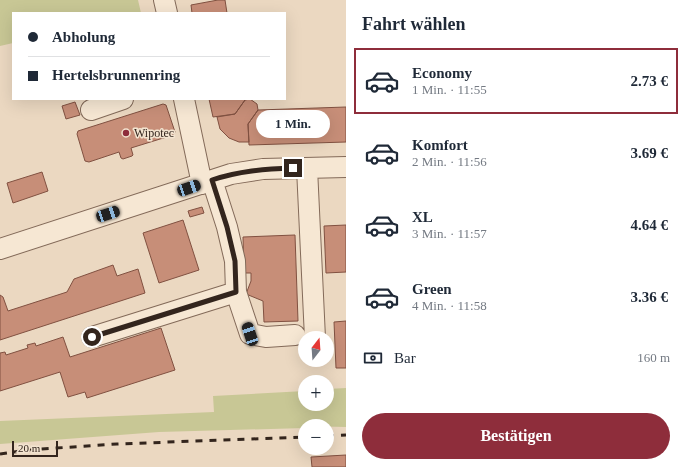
<!DOCTYPE html>
<html lang="de">
<meta charset="utf-8">
<style>
:root{--surface:#fff;--page:#f2f2f3;--text:#1f2937;--muted:#747a83;--line:#e0e1e3;--accent:#8e2d3b}
body{margin:0;font-family:Georgia,serif;background:var(--page);color:var(--text);height:100vh;display:flex;flex-direction:column;font-size:15px;white-space:nowrap}
*{box-sizing:border-box;margin:0}
p{font-size:13px;color:var(--muted)}
.icon{flex:none;width:22px;height:22px;fill:none;stroke:currentColor;stroke-width:2;stroke-linecap:round;stroke-linejoin:round}
.map{position:relative;flex:1;overflow:hidden}
.side{display:flex;flex-direction:column;background:var(--surface);width:340px}
.side>*{flex:none}
.top-card{position:absolute;left:12px;top:12px;width:274px;height:88px;border-radius:0px;box-shadow:0 4px 16px #0002;display:grid;align-content:center;height:88px;padding:0 16px;background:var(--surface)}
.needle{width:26px;rotate:17deg}
.tools{position:absolute;left:298px;top:331px;display:grid;gap:8px}
.tools a{display:grid;place-items:center;width:36px;height:36px;border-radius:50%;background:var(--surface);box-shadow:0 4px 16px #0002;font-size:20px}
.scale{position:absolute;left:12px;bottom:10px;width:46px;box-sizing:border-box;padding-left:4px;border:2px solid #33251d;border-top:0;font-size:11px;line-height:14px;white-space:nowrap;color:#33251d;-webkit-text-stroke:3px #f3e4d0;paint-order:stroke}
.end{position:absolute;width:18px;height:18px;margin:-9px;border:5px solid #33251d;background:#fff;box-shadow:0 0 0 2px #fff}
.from{border-radius:50%}
.bubble{position:absolute;height:28px;border-radius:14px;background:var(--surface);box-shadow:0 4px 16px #0002;font-size:13px;font-weight:600;line-height:28px;text-align:center}
.car{position:absolute;width:12px;height:24px;margin:-12px -6px;border-radius:5px;box-shadow:0 0 3px 1px #0007;background:linear-gradient(#222 24%,#8ab4d8 0 40%,#222 0 76%,#8ab4d8 0 86%,#222 0)}
.top-card b{display:flex;align-items:center;gap:14px;height:38px;font-size:15px}
.top-card b+b{border-top:1px solid var(--line)}
.top-card i{width:10px;height:10px;background:var(--text)}
ul{padding:0;list-style:none}
li{display:flex;align-items:center;gap:12px;height:66px;margin:0 8px 6px;padding:0 8px;border:2px solid transparent;border-radius:0px}
li div{flex:1}
li b{display:block;font-size:15px}
li em{font-style:normal;font-weight:600}
li.selected{border-color:var(--accent)}
li>.icon{width:36px;height:36px;stroke-width:1.5}
h2{padding:0 16px;font-size:18px;line-height:48px}
.pay{display:flex;align-items:center;gap:10px;height:44px;padding:0 16px;font-size:15px}
.pay p{margin-inline-start:auto}
.action{display:flex;gap:8px;margin-top:auto;padding:8px 16px}
.action a{flex:1;height:46px;border-radius:24px;background:var(--accent);color:#fff;font-size:16px;font-weight:600;line-height:46px;text-align:center}
main{display:flex;flex:1;min-height:0}
.map>svg:first-child{display:block}
.green{fill:#c8c795}
.building{fill:#c78e78;stroke:#815141}
.lines{fill:none;stroke-linecap:round;stroke-linejoin:round}
.minor-casing{stroke:#836a59;stroke-width:22}
.minor{stroke:#f6e7d3;stroke-width:20}
.rail{stroke:#33251d;stroke-width:3;stroke-dasharray:7 7;stroke-linecap:butt}
.route{stroke:#33251d;stroke-width:5}
.poi-dot{fill:#8e2d3b;stroke:#f3e4d0;stroke-width:1.5}
.labels{text-anchor:middle;dominant-baseline:central;stroke-width:3;stroke-linejoin:round;paint-order:stroke}
.poi-label{font-size:12px;fill:#33251d;stroke:#f3e4d0;text-anchor:start}
</style>
<main>
<div class="map">
<svg width="346" height="467" viewBox="0 0 346 467">
<rect width="100%" height="100%" fill="#ebd8c1"/>
<path class="green" d="M0 0H138L141 13H13V43L0 46Z
M346 388V427L305 426V428L159 432 0 444V421L214 412 213 396 305 391V404H327V389Z"/>
<path class="building" d="M218 0H225L227 13H192L191 5Z
M209 99H245V100L235 114 213 117Z
M250 99 257 104 258 110 248 124 249 142H239L229 138 220 129 217 117 235 114 245 100Z
M75 102 80 115 66 119 62 106Z
M163 104 166 105 175 132 173 135 131 148 133 155 132 156 123 159 121 158 119 152 89 162 85 161 77 134 78 131Z
M346 107V142L249 145 248 124 258 110Z
M42 172 48 191 13 203 7 183Z
M202 207 204 213 190 217 188 211Z
M183 220 199 270 159 283 143 233Z
M346 225V272L326 273 324 226Z
M295 235 298 321 264 322 263 301 246 294 251 281V273H244L243 237Z
M113 265 117 276 138 269 145 293 0 340V295L3 297 8 311 67 292 74 279Z
M346 321V368H336L334 322Z
M161 328 175 370 87 398 85 392 68 397 60 372 0 391V353L5 352 6 355 28 348 27 345 35 343 36 346 63 337 70 357Z
M346 455V467H312L311 457Z"/>
<g class="lines">
<g class="minor-casing">
<path id="minor" d="M164 0 167 13
M184 99 202 184
M91 110 123 99
M307 168 315 338
M212 180 227 227 235 261 236 292
M0 249 231 174 263 169 346 167
M92 337 236 292 250 334 266 337 295 335"/>
</g>
<use href="#minor" class="minor"/>
<path class="rail" d="M327 436 346 435
M0 454 27 450 117 444 305 437"/>
</g>
<g class="lines">
<path class="route" d="M92 337 236 292 235 261 227 227 212 180C239 171 264 169 293 168"/>
</g>
<circle class="poi-dot" cx="126" cy="133" r="4"/>
<g class="labels">
<g class="poi-label">
<text x="134" y="133">Wipotec</text>
</g>
</g>
</svg>
<div class="tools">
<a><svg class="needle" viewBox="-14 -14 28 28"><path d="M0-13l5 13h-10z" fill="#e53935"/><path d="M0 13l5-13h-10z" fill="#747a83"/></svg></a>
<a>+</a>
<a>−</a>
</div>
<div class="scale">20 m</div>
<i class="end from" style="left:92px;top:337px"></i>
<i class="end" style="left:293px;top:168px"></i>
<div class="bubble" style="left:256px;top:110px;width:74px">1 Min.</div>
<i class="car" style="left:189px;top:188px;rotate:71deg"></i>
<i class="car" style="left:108px;top:214px;rotate:72deg"></i>
<i class="car" style="left:250px;top:334px;rotate:342deg"></i>
<div class="top-card">
<b><i class="from"></i>Abholung</b>
<b><i></i>Hertelsbrunnenring</b>
</div>
</div>
<section class="side">
<h2>Fahrt wählen</h2>
<ul>
<li class="selected"><svg class="icon" aria-label="car" viewBox="0 0 24 24"><path d="M5 17H2v-5l4-1 3-4h7l3 4 3 1v5h-3M9 17h6M6 11h13"/><circle cx="7" cy="17" r="2"/><circle cx="17" cy="17" r="2"/></svg><div><b>Economy</b><p>1 Min. · 11:55</p></div><em>2.73 €</em></li>
<li><svg class="icon" aria-label="car" viewBox="0 0 24 24"><path d="M5 17H2v-5l4-1 3-4h7l3 4 3 1v5h-3M9 17h6M6 11h13"/><circle cx="7" cy="17" r="2"/><circle cx="17" cy="17" r="2"/></svg><div><b>Komfort</b><p>2 Min. · 11:56</p></div><em>3.69 €</em></li>
<li><svg class="icon" aria-label="car" viewBox="0 0 24 24"><path d="M5 17H2v-5l4-1 3-4h7l3 4 3 1v5h-3M9 17h6M6 11h13"/><circle cx="7" cy="17" r="2"/><circle cx="17" cy="17" r="2"/></svg><div><b>XL</b><p>3 Min. · 11:57</p></div><em>4.64 €</em></li>
<li><svg class="icon" aria-label="car" viewBox="0 0 24 24"><path d="M5 17H2v-5l4-1 3-4h7l3 4 3 1v5h-3M9 17h6M6 11h13"/><circle cx="7" cy="17" r="2"/><circle cx="17" cy="17" r="2"/></svg><div><b>Green</b><p>4 Min. · 11:58</p></div><em>3.36 €</em></li>
</ul>
<div class="pay"><svg class="icon" aria-label="cash" viewBox="0 0 24 24"><path d="M3 7h18v10H3z"/><circle cx="12" cy="12" r="2"/></svg>Bar<p>160 m</p></div>
<div class="action"><a>Bestätigen</a></div>
</section>
</main>
